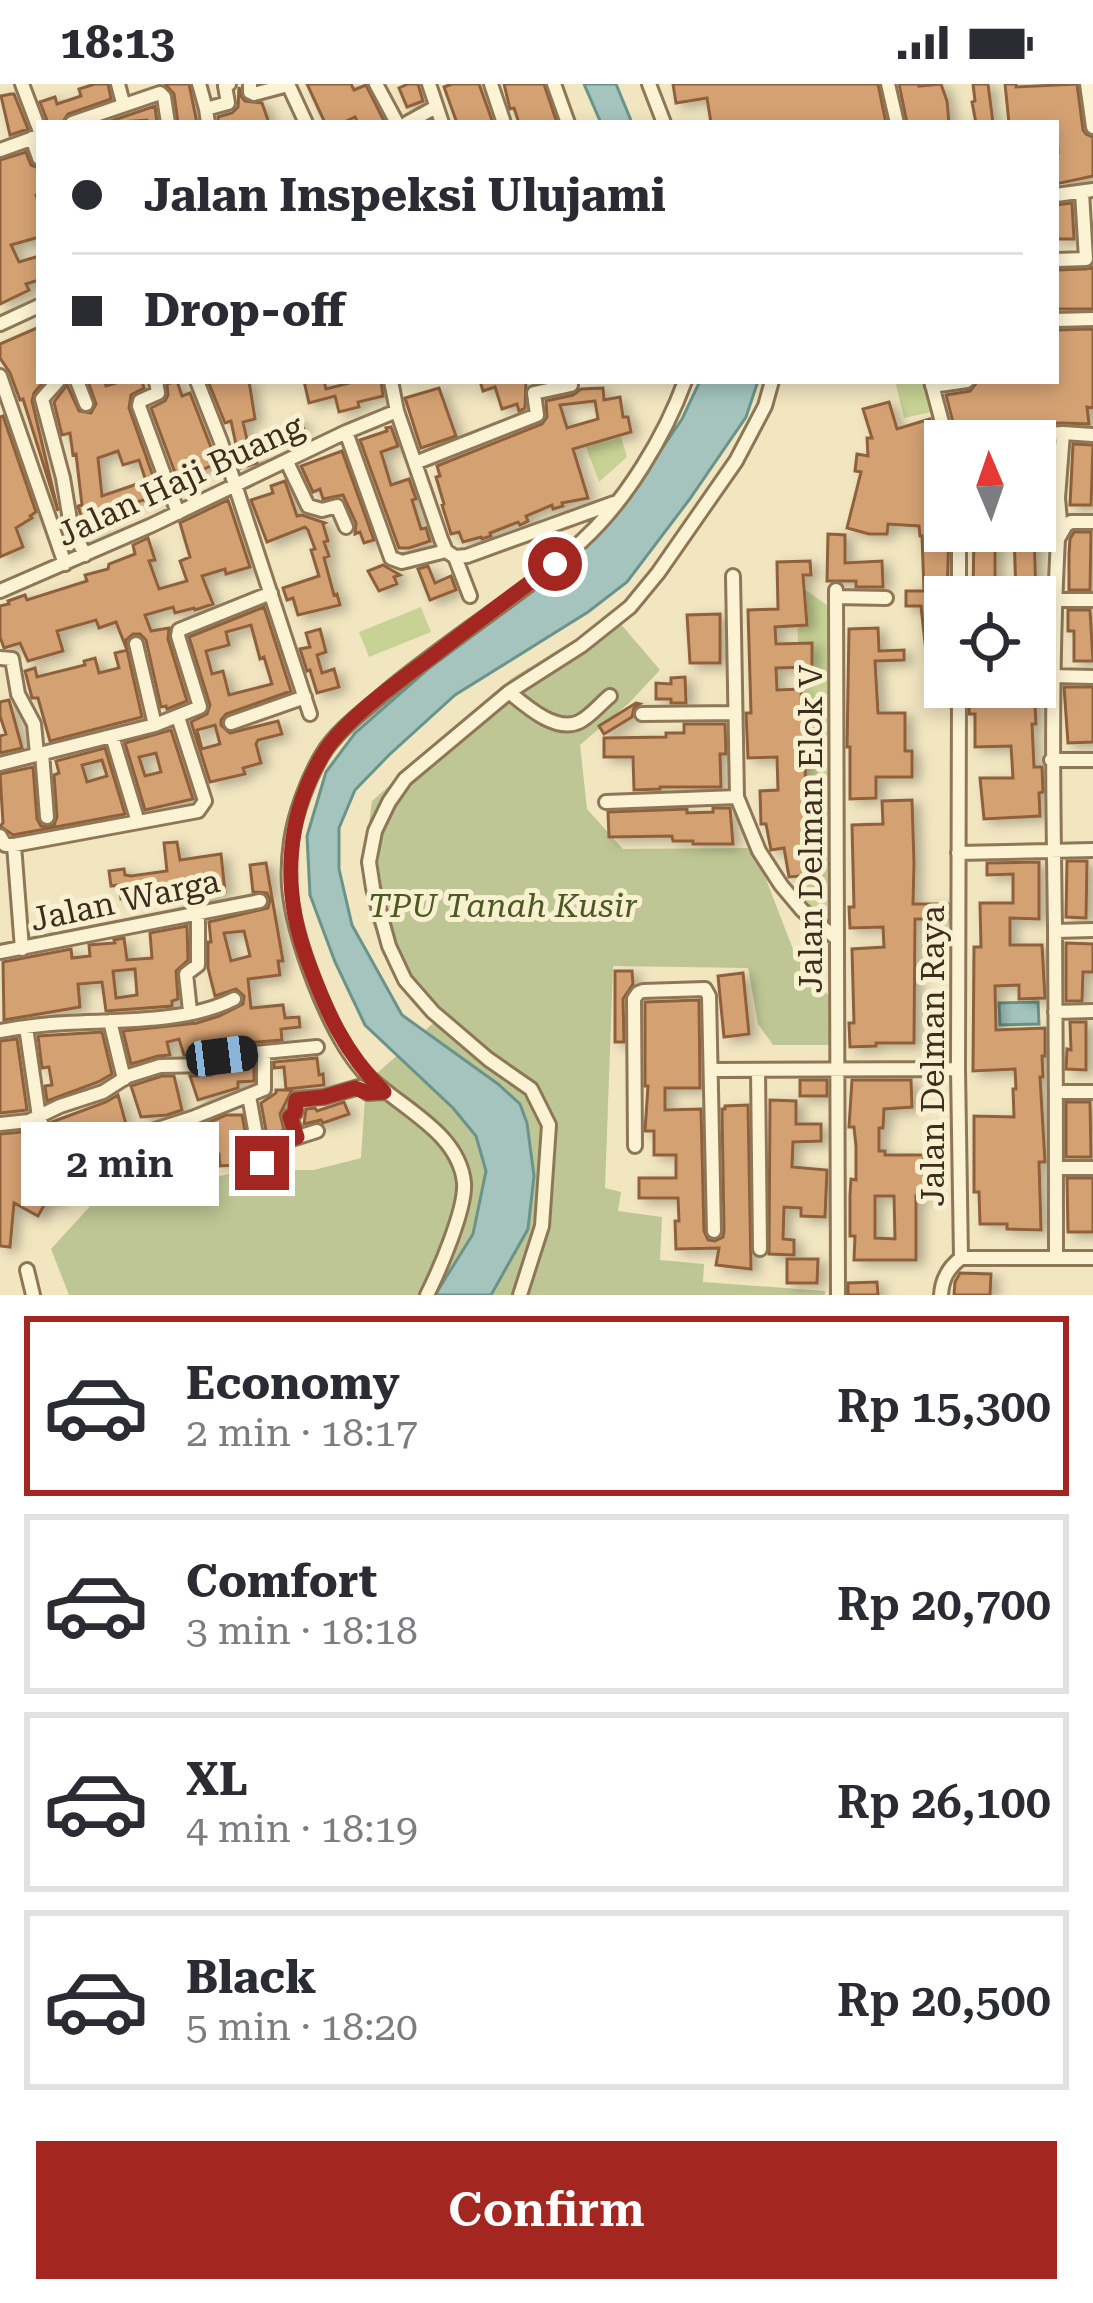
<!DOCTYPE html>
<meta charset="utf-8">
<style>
:root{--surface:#fff;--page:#f2f2f3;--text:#2b2b33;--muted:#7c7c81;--line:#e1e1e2;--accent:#a32720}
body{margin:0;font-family:"Roboto Serif",serif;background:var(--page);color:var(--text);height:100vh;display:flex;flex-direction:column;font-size:45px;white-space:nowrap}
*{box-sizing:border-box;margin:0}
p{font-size:39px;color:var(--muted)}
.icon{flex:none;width:66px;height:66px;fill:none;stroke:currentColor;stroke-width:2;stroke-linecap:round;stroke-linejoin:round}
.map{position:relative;height:1211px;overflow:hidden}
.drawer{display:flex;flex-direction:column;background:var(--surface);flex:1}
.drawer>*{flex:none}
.hud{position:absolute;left:36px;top:36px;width:1023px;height:264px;border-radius:0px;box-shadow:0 6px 18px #0003;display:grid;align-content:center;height:264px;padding:0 36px;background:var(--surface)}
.needle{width:78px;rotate:358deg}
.tools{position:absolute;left:924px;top:336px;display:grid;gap:24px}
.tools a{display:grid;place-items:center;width:132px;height:132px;border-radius:0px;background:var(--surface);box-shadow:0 6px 18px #0003;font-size:60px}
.end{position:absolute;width:54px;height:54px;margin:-27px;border:15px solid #a32720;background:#fff;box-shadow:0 0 0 6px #fff}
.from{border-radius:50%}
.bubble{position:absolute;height:84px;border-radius:0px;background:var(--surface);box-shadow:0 6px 18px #0003;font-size:39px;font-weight:600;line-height:84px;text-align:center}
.car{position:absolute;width:36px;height:72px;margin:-36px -18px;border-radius:15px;box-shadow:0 0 9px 3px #0007;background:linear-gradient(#222 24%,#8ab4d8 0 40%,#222 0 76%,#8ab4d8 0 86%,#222 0)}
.hud b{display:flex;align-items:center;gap:42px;height:114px;font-size:45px}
.hud b+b{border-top:3px solid var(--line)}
.hud i{width:30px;height:30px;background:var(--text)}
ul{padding:21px 0 0;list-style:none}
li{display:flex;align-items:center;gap:36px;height:180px;margin:0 24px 18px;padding:0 12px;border:6px solid var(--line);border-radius:0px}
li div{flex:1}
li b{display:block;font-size:45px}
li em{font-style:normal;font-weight:600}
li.current{border-color:var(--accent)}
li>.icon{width:108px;height:108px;stroke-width:1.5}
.cta{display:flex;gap:24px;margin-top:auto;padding:24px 36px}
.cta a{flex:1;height:138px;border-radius:0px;background:var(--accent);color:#fff;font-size:48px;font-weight:600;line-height:138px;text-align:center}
.status{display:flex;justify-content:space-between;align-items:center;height:84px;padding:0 60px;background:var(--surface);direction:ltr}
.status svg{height:33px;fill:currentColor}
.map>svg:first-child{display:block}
.green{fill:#c7d294}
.cemetery{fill:#bdc694}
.water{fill:#a4c4bd;stroke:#6a948b;stroke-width:3}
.building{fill:#d4a173;stroke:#8f613a;stroke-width:3;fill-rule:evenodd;filter:url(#shadow)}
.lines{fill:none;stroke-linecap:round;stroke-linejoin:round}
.minor-casing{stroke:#8e7756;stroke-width:18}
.minor{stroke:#fcf3d5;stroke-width:12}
.route{stroke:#a32720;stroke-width:15}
.labels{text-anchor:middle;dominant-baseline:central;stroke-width:10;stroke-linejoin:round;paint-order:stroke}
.street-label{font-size:33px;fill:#3c2d1c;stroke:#f9f0d1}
.park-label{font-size:33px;font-style:italic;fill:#495b21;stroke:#f9f0d1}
</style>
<div class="status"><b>18:13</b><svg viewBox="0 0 49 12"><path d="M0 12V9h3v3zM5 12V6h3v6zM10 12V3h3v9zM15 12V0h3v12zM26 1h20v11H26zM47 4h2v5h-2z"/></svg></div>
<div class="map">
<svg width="1093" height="1211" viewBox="0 0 1093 1211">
<defs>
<filter id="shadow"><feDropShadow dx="7" dy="4" stdDeviation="6" flood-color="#0004"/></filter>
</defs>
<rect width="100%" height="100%" fill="#f2e6c1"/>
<path class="green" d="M895 297H924L931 328 904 334Z
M621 353 627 373 599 398 586 363Z
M797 500 834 526 837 855 802 826Z
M421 523 431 548 369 573 359 548Z"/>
<path class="cemetery" d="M614 532 660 586 630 618 580 661 587 725 623 765 754 764 796 873 834 918 835 961H773L758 940 748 884 613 882 605 1104 621 1108 618 1127 662 1133 660 1176 704 1180 703 1198 825 1207V1211H69L51 1165 93 1119 248 1086H314L361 1074 366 999 438 935 395 890 370 834 364 777 372 717 512 594Z"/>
<path class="water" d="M584 0H616L632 39H601Z
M700 297H758L746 333 689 416 627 498 588 528 455 611 389 671 355 706 339 744V785L352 841 402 931 498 1000 520 1020 527 1039 534 1092 528 1145 491 1211H435L473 1150 486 1087 476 1052 453 1024 365 941 335 878 310 811 307 752 326 688 355 649 428 585 526 512 620 426 682 335Z
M1038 918 1039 940 1000 941 999 919Z"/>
<path class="building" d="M95 0H108L111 15 68 30 62 39H48L40 18 55 13 57 20 81 12 79 5Z
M165 0H189L197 39H178L174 10Z
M307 0H351L354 6 366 1 385 39H358L355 33 342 39H325Z
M408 0H418L423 17 407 23 399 4Z
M452 0H479L493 39H457L444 3Z
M504 0H544L557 39H519L514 24 510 25Z
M673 0H878L886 39H711L707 14 676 19Z
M899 0H919V2L941 0 947 17 949 39H907Z
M973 0H988L993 39H976L972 18 975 17Z
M1005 0H1016V3L1077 0 1083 46 1086 50 1093 53V92L1056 100V70L1058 69 1056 39H1009Z
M239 3 241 12 245 17 262 19 269 39H218V33L232 29 238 23Z
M11 10H14L28 45 10 51 1 12Z
M155 22 157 39H148L147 36 105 39Z
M26 68 31 81 39 84V110L36 111 39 121V153L11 161 19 178 39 172V196L26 200 29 206 0 220V76Z
M1072 119 1074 155H1056V121Z
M1093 183V225H1056V186L1086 185Z
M39 243V297H44L34 309 32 317 58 427 23 315 20 316 10 289 0 274V260Z
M1093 245V324L1087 323 1089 340 1062 339 955 346 946 311 970 307 977 298 1056 297V246Z
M88 297H104L106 302 123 297H142L144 304 131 311 129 324 160 412 109 425 112 433 98 438 99 442 85 446 78 422 82 421 76 370 73 371 70 349 62 351 54 318 67 301 79 327 91 329 96 320ZM118 367 123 381 139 376 146 397 102 412 98 374Z
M177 297 182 312 190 309 217 379 180 396 183 405H181L151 324 165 317 168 311 167 300Z
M208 297H249L255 335 243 338 249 364 254 363 257 379 241 384 231 337 225 339Z
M304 297H324L326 305 357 297H381L383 312 358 318 359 323 339 328 335 312 309 319Z
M480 297H526L525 324 519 327 517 320 502 325 495 303 483 307Z
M439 304 456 352 421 364 405 314Z
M603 304 604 316 620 313 623 333H628L631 348 573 365 588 414 562 419 563 422 553 425 552 421 526 432 528 437 520 441 518 438 490 449 491 452 482 455 481 453 463 458 459 448 451 450 442 421 444 420 436 393 440 392 437 382 542 340 547 333 546 317 573 311 581 305ZM595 317 598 335 567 344 560 321Z
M889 318 897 345 930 335 937 360 945 375V381L937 383 938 403H945V447H949L945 576 927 577 921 522H906V507H924L922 452H920L919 442 888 440 887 450H869L847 444 861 388 855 387 857 370 868 372 867 354H872L863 325Z
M3 332 36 428 30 432 32 434 16 444 23 463 0 473V333Z
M296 333 304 345 287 357 279 346Z
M391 343 398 362 381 368 391 401 409 395 416 415 412 416 421 445 426 444 430 457 409 464H399L360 356 387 347 386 344Z
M1052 360 1049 394 1035 395V361Z
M1073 360 1093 361 1091 421H1070Z
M342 367 374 456 364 459 360 448 355 450 356 439 343 411 323 415 320 405 313 408 301 382Z
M285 397 297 432 302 431 325 439 323 440 328 457 324 458 329 472 324 474 334 511 337 510 340 521 298 531 293 514 287 516 283 504 319 492 311 466 315 465 308 446 305 443 267 458 251 416 273 409 271 402Z
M228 416 250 483 226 490 225 485 202 492 213 520 195 526 194 524 175 529 173 523 145 531 151 547 169 544 168 555 187 617 167 625 166 622 161 623 146 556 140 550H133L126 556 127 566 116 538 99 544 96 536 57 547 63 567 28 577 20 559 4 564 0 553V522L9 520 8 517 25 511 27 516 87 497 85 491 108 485 109 480 135 470 133 461 148 454 155 476 149 477 159 505 187 497 180 477 190 473 180 439Z
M974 447H995V513H973Z
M1014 447H1034L1036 513H1016Z
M1074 448H1091L1090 506H1069V471L1070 455Z
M828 450 845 451V479L882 477 883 503H856V497H827Z
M810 477 811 491H803L807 541 775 543 776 560 812 559V583L776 584 777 606 801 605 802 630H806L807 653H810L811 673H805L806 724 807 764H810L813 791 789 793 784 764 771 766 766 740H761L760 707 778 706 777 673 748 674 746 629H751L748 526 778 525 777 478Z
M383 481 400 491 394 493 397 500 379 507 368 487Z
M428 482 435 499 451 492 456 506 430 516 418 485Z
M264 523 291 607 226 630 221 636V641L230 649 278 637 282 650 258 656 256 660 261 679 243 684 245 690 210 698 191 638 207 630 210 621 189 553ZM251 541 260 575 264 573 272 600 229 611 223 587 212 590 206 567 229 561 226 548ZM215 641 220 660 202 665 197 646Z
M1068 526H1090L1093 577H1074V547H1068Z
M720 530V579H690L687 531Z
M878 544 879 567 904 566V576L875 577 878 629H905V667H912V693H876V714L850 715V663H847L849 545Z
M320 545 326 568 317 571 322 589 334 585 339 603 317 609 310 586 307 587 300 565 310 563 306 549Z
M127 566 142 633 50 657 38 614H32L25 587 35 584 37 593 85 581 84 577 95 574 99 589 119 584 115 569Z
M685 593 686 619H671V615H656V599L671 600V594Z
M970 603H1034L1036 640H1032L1034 683H1042L1043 708 1039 709 1040 732 984 735 980 694H1013L1011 662 975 663V630H969Z
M1064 603H1093V658L1068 659Z
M9 616 22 664 0 669V652L6 650 0 632V618Z
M636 619 640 620 634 624 632 633 604 650 599 642Z
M684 640H725L726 670H720L721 703H660V705L634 706 633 673H604V654L666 653V649H684Z
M171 646 193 715 145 726 125 659ZM156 669 161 688 145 692 139 673Z
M105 664 125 730 13 751 0 742 3 739 0 690 33 683 37 735 41 742 49 743 54 741 57 733 54 691 59 689 56 677ZM102 676 107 692 87 698 82 681Z
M912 716 914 779 913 820H948V835H915L914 959H876V962L850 963 849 939H854L852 865 884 863 883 843 850 844 849 823H854L852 741 883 740 882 717Z
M713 724H730L733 760H693V757H673L672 752 609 753 608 728 687 725V729L713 728Z
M177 758 180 776 221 770 225 808 206 810 207 815 185 818 184 815 174 816 173 804 133 809 134 814 121 815 120 801 111 802 109 787 124 785 125 791 131 792 167 787 164 759Z
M1067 777H1087L1086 834 1066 833Z
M1039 778V835L1010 834V861H1042L1045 914 1019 915V901L995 902 996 946 1045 944V972H1042L1043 993H1040L1045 1078H1039L1041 1146 1007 1145V1140H980L979 1108H974V1032L1014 1033 1013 1005H1016L1015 985 973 987 974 863H981L980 819H1013V790L987 791V779Z
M266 779 283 877H278L280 891 248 895 251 924 283 921 285 934 299 933 300 943 281 945 282 956 206 962V971H184L179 955 167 958 170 971 158 972 131 980 123 947 197 939 219 932 243 920 244 912 236 905 215 912 208 884V858H211L209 838 268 824 270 816 267 809 253 808 250 781ZM244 847 250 872 231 877 224 849Z
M187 842 188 876 176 887 178 915 172 917V922L106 927 102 898 78 900 80 923 4 936 3 878 71 865 72 874 90 872 89 861 115 859 114 856 124 854 127 876 152 874 150 849ZM135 885 137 911 116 914 113 887Z
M1066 859 1093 860V888H1083L1082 917H1066Z
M615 887H632L633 900 623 915 624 958H615Z
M743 889 749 950 724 953 718 892Z
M699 916 700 1004H665V1026L701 1025 704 1147 708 1156 715 1157 723 1153 724 1147 722 1025H725V1022L748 1021 751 1185 716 1181 719 1164 676 1165 675 1137H679L678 1114H639V1094H676V1071H654V1047H645L648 1002H645V918Z
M1070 938H1086V986L1066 985 1067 965 1071 966Z
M102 948 112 990 98 998 47 1017 45 1002 52 1001 49 983 42 984 38 952Z
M17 955 27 1026 0 1029V957Z
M317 974 319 991 323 990 324 1001 286 1005 284 983 274 984V978Z
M254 980V997L238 998V1004L198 1016 190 992 211 991 226 982Z
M162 992H174L182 1026 167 1031 141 1033 131 1002Z
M800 996H827V1012H800Z
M852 996H911L912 1023 884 1025 883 1044H879V1067H885V1071H924V1112H916V1176H854L855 1152H850V1111L851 1095 856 1096V1062L854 1043H849ZM875 1112H894L895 1155 875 1154Z
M276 1006H292L280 1030 284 1046 267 1052 261 1019 276 1009Z
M118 1011 127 1044 61 1064 52 1038 106 1018Z
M770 1016 796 1017V1040H821V1057L793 1058 792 1083 827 1086 825 1133 801 1132V1124L784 1123 783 1155 794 1156V1171L769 1170Z
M344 1018 349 1030 323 1039 321 1036 304 1040 306 1025 315 1024 317 1027Z
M1066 1018H1090L1091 1073H1066Z
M226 1031H242L251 1080 220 1082 219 1070H216L205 1040Z
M33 1047 41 1070 27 1076 43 1075 49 1085 60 1087V1117L47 1116 38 1132 14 1119 10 1163 0 1162V1050Z
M185 1047 191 1061 192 1081 177 1082 176 1077 151 1078 149 1068 152 1067 150 1059Z
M127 1066 129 1076 104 1085H86V1079Z
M1067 1094H1093V1148H1068Z
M787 1175H818L817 1199H787Z
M960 1189 991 1190 990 1211H954L955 1198Z
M877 1198 878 1211H848V1199Z"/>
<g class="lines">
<g class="minor-casing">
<path id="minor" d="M22 0 39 45
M118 0 123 19
M199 0 206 25
M250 0V8L254 10 288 1
M288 0 306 39
M376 0 397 39
M429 0 442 39
M491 0 504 39
M554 0 568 39
M649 0 664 39
M888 0 897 39
M1087 0 1093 43
M72 39 160 9 164 13 168 39
M208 39 206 25 228 19 225 2 229 0
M407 39 436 23
M32 54 39 74
M0 66 39 52
M1056 111 1093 106
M1056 176 1086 175 1082 108
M1056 236 1093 235
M0 240 39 222
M0 292 65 480
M58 297 42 315 63 394 71 442 85 471
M77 297 86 320
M156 297 158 309 140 317 139 322 178 429
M197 297 221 358 310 630
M391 297 397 327 441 455 446 467 455 473 470 512
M931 297 947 357
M932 302 967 297
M346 348 391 474 402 478 446 467
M947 357 1063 349 1093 351
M287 378 308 422 322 426 337 422 346 443
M415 379 537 331 534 309 571 301
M1061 448 1058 414 1063 349
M455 473 467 472 614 419
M733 492 737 713 759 767 781 801 802 826 837 855
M836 506 838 1211
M0 507 152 441 346 348 397 327
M836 513 886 514
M959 513V447
M1055 516H1093
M136 560 155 641
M0 574 12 575 18 610 34 640 37 670
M1052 592 1093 593
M959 603 958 985 961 1174
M509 608C526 622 556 649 579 638 591 632 600 620 610 612
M642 630 734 629
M231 639 305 613
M112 652 138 738
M42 669 47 733
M1051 676H1093
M0 680 155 641 200 623 178 552 179 546 271 509
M606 718 737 713
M0 752 5 761H14L198 727 205 717 178 633
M14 761 22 865
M958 769 1093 766
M1055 847 1093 846
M0 868 260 817
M190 927 186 890 198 881V827
M1055 928 1093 927
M110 937 124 995
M26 943 39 1033 54 1076H61L192 1034 210 1085
M0 947C22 943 44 940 66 939 118 936 187 939 234 915
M711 986 958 985
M758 986 760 1165
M1056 1008H1093
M249 1012 261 1079
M192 1034 264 1005V968
M0 1040 29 1037 60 1022 103 1008 128 992 160 982 209 981 222 972 317 963
M297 1053 290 1032 295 1029 297 1015 324 1013 359 1003 368 1009 384 1008
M135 1054 143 1093
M635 1062 634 915 638 909 643 907 705 905 709 912 714 1147
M260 1065 317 1047
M1056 1084H1093
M961 1174H1093
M1056 1174C1056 1063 1056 953 1055 842 1053 713 1051 584 1058 455L1066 441 1071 438H1093
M27 1186 33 1211
M427 1211C439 1187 466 1125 464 1099 459 1046 395 1022 363 987 329 949 293 853 289 802 288 788 289 771 291 757 295 729 308 695 322 671 335 649 360 630 380 613 444 558 519 514 582 457 626 417 665 352 685 297
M520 1211 542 1142 549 1041 531 1005 488 975 433 928 405 896 389 862 373 804 369 778 375 747 389 718 405 695 509 608 581 562 630 523 658 489 736 377 765 322 772 297
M941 1211C942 1195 948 1184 961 1174"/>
</g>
<use href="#minor" class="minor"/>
</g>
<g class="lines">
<path class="route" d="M262 1079 260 1065 297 1053 290 1033 295 1029 296 1016 324 1013 355 1004 368 1009 384 1008C344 968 326 927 307 875 282 807 285 735 322 672 342 637 397 598 430 574 472 542 513 511 555 480"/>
</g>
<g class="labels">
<g class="street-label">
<text transform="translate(180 396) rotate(-25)">Jalan Haji Buang</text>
<text transform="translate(810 745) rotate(-90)">Jalan Delman Elok V</text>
<text transform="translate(125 816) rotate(-12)">Jalan Warga</text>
<text transform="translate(932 972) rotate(-90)">Jalan Delman Raya</text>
</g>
<g class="park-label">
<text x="503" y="821">TPU Tanah Kusir</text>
</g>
</g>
</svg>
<div class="tools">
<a><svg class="needle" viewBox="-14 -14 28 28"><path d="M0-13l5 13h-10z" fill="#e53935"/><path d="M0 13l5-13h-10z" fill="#7c7c81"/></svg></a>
<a><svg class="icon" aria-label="locate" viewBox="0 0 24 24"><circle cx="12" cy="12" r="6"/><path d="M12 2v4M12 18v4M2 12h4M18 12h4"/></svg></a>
</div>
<i class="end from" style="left:555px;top:480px"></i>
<i class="end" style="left:262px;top:1079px"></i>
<div class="bubble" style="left:21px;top:1038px;width:198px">2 min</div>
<i class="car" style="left:222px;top:972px;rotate:83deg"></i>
<div class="hud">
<b><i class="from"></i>Jalan Inspeksi Ulujami</b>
<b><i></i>Drop-off</b>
</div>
</div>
<section class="drawer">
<ul>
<li class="current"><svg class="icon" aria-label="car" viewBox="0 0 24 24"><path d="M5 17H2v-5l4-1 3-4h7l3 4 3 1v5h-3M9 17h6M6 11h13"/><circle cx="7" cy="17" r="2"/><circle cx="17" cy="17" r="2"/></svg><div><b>Economy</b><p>2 min · 18:17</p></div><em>Rp 15,300</em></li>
<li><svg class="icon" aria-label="car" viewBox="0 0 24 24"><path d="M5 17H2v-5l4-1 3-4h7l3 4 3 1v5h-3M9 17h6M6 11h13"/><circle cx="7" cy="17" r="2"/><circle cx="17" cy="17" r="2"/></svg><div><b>Comfort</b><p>3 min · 18:18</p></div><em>Rp 20,700</em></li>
<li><svg class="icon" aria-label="car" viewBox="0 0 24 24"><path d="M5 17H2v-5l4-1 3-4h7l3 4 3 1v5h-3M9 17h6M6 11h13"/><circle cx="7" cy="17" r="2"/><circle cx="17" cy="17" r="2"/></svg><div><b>XL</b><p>4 min · 18:19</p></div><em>Rp 26,100</em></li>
<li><svg class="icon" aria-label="car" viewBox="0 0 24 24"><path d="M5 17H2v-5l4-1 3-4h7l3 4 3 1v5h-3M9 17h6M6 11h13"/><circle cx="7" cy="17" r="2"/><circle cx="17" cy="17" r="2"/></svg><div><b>Black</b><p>5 min · 18:20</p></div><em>Rp 20,500</em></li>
</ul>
<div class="cta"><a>Confirm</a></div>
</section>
